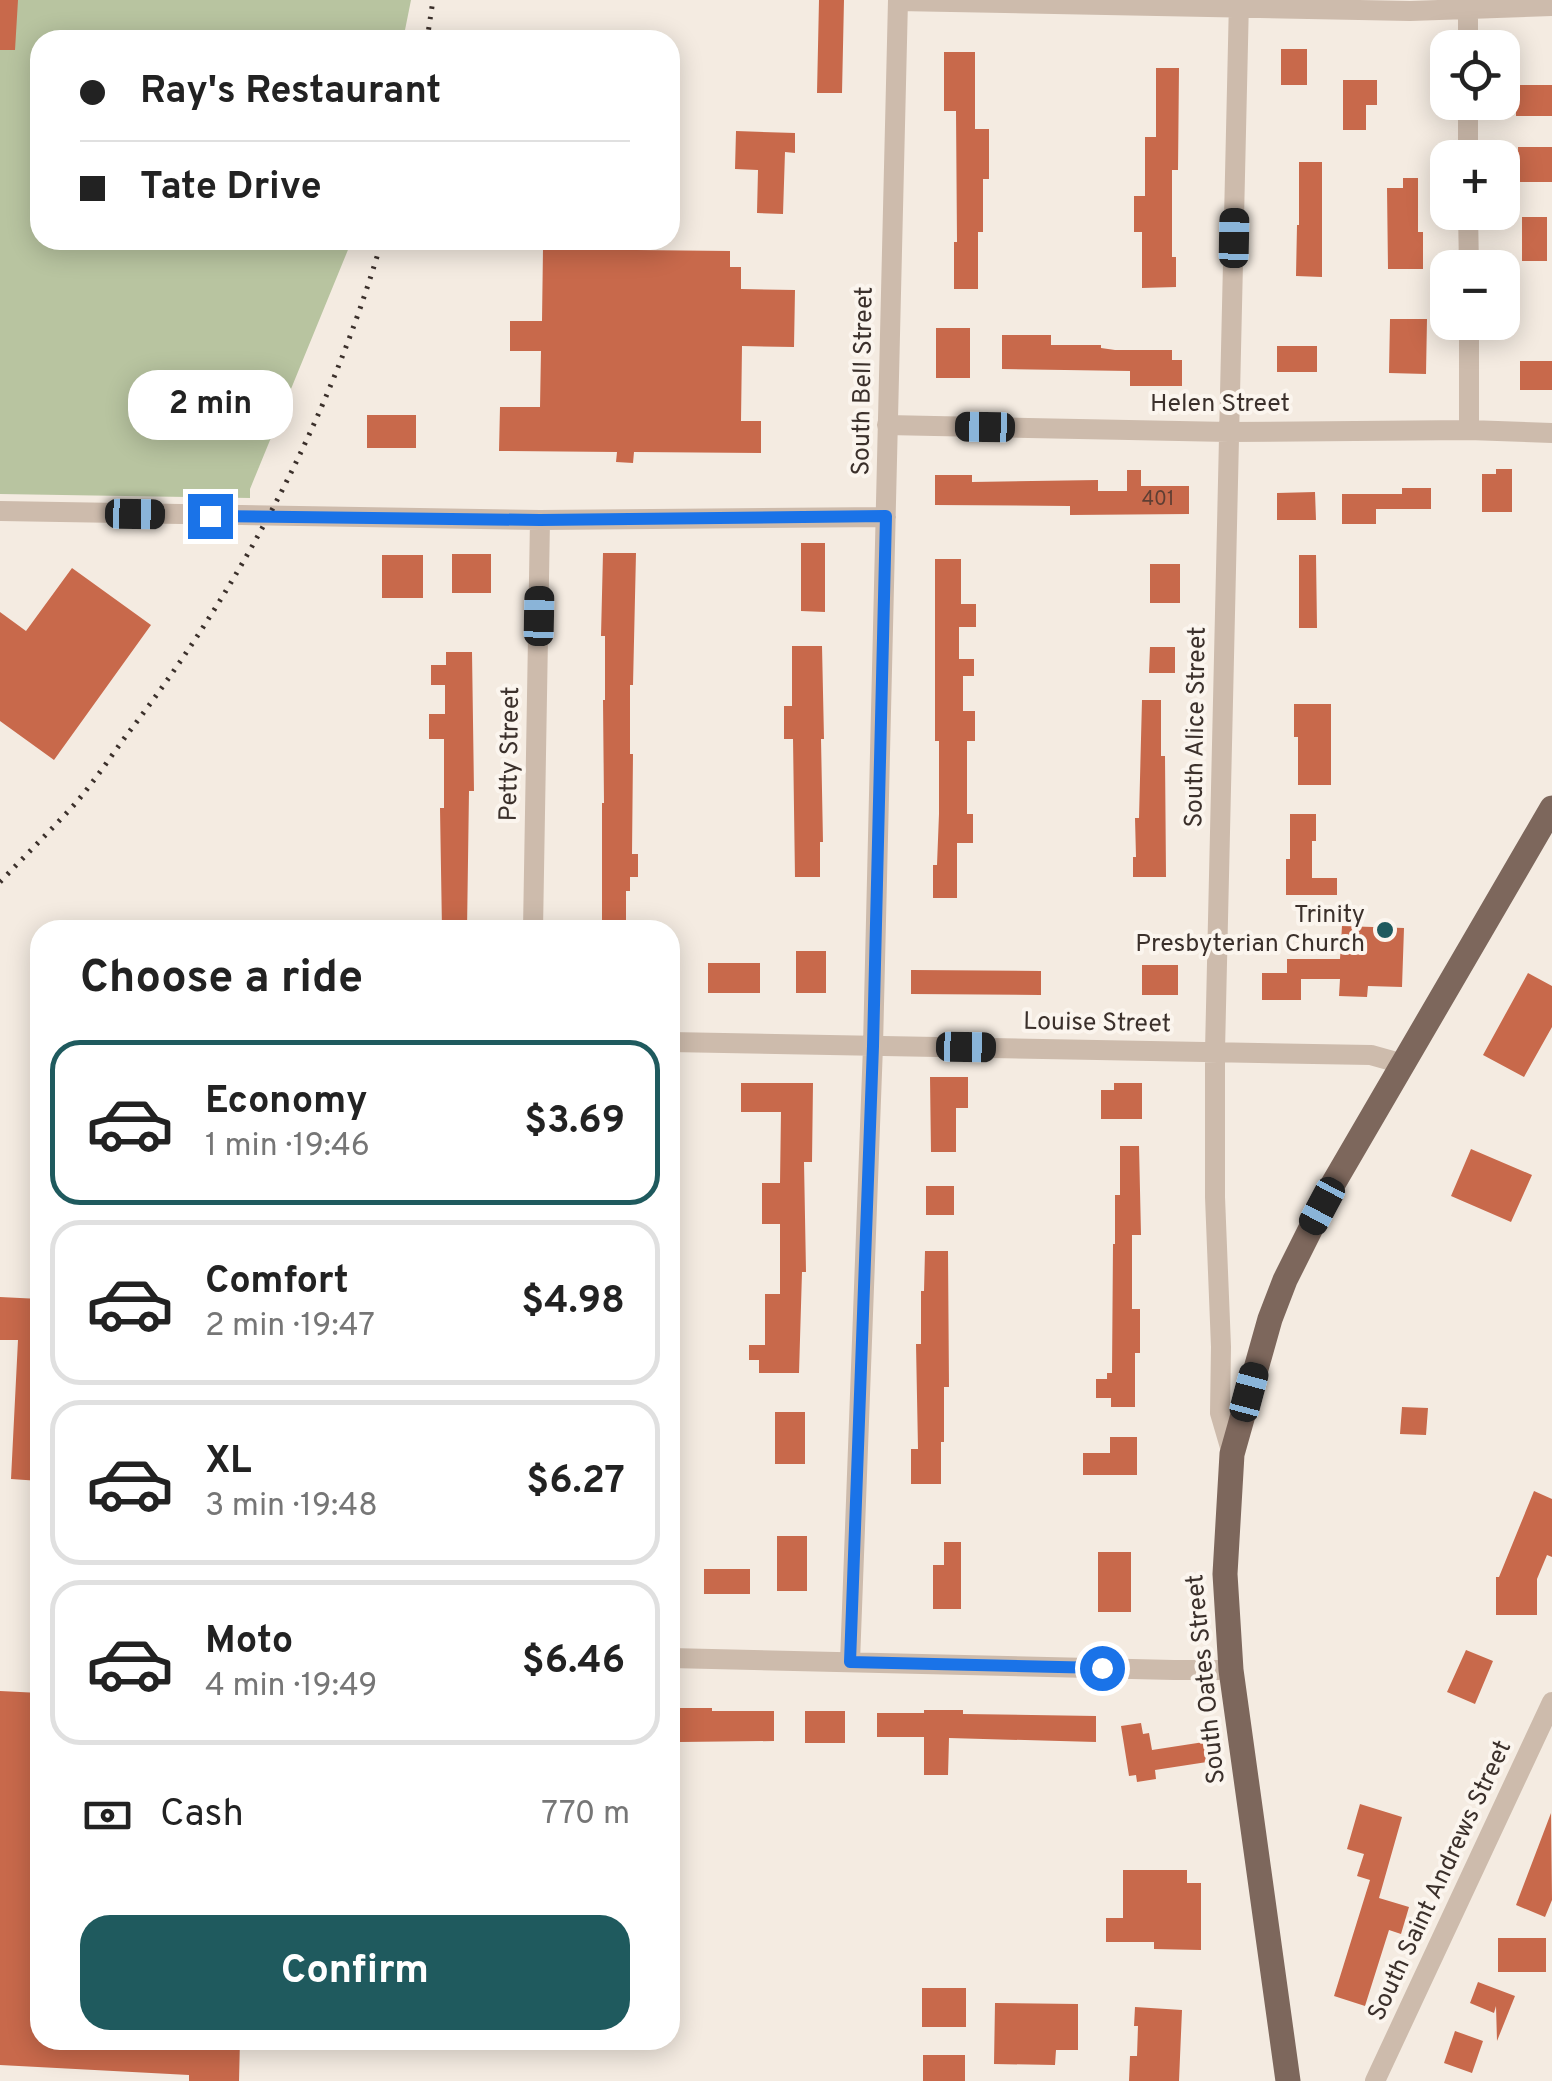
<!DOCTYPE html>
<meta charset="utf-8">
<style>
:root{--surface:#fff;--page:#f6f6f6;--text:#222;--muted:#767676;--line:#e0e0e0;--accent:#1f5a5e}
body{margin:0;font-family:Overpass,sans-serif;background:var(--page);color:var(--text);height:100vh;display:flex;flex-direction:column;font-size:38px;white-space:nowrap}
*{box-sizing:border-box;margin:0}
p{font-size:32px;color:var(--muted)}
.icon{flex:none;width:55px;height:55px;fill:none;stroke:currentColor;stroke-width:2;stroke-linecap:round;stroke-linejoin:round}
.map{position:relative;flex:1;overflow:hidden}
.drawer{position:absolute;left:30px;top:920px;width:650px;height:1130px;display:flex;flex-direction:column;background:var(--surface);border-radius:30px;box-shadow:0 5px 25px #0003}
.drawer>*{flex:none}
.banner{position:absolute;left:30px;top:30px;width:650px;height:220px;border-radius:30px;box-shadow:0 5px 25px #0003;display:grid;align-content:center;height:220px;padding:0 50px;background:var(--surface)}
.tools{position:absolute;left:1430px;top:30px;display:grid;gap:20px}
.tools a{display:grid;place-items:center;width:90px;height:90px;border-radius:20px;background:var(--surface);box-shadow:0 5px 25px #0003;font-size:50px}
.end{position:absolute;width:45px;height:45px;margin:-22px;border:12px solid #1a73e8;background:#fff;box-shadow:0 0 0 5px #fff}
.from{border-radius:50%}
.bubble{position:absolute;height:70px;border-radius:30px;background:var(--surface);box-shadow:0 5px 25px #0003;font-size:32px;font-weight:700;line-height:70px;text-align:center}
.car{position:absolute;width:30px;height:60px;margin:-30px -15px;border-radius:12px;box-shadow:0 0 8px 2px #0007;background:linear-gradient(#222 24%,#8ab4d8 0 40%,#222 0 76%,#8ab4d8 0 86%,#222 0)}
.banner b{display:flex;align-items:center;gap:35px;height:95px;font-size:38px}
.banner b+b{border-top:2px solid var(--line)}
.banner i{width:25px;height:25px;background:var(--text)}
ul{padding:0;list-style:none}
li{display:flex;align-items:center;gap:30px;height:165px;margin:0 20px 15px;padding:0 30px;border:5px solid var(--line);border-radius:30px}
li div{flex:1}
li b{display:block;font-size:38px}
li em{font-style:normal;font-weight:700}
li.active{border-color:var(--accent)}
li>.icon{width:90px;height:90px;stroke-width:1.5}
h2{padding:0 50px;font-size:45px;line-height:120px}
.pay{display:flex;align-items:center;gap:25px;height:110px;padding:0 50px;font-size:38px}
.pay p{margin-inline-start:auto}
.button{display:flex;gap:20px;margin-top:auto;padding:20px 50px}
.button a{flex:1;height:115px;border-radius:30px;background:var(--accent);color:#fff;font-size:40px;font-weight:700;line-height:115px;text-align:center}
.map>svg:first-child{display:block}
.green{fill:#b8c4a0}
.building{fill:#c8694b}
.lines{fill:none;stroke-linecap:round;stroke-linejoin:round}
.minor{stroke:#cdbbac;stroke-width:20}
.major{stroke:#7d675c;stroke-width:25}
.rail{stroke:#3b302b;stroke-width:5;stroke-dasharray:2.5 8;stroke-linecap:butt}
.route{stroke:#1a73e8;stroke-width:12}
.poi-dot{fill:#1f5a5e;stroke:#fbf5ee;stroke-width:4}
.labels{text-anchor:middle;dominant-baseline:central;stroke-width:8;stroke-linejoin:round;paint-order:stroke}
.number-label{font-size:20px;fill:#5e3e33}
.street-label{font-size:25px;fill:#3b302b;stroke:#fbf5ee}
.poi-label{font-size:25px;fill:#3b302b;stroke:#fbf5ee;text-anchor:end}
</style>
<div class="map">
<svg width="1552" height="2081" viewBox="0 0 1552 2081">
<rect width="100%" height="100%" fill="#f4ebe1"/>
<path class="green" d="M0 0H411L403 40H40V240H352L250 489V498L0 494Z"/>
<path class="building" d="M0 0H18L15 50H0Z
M819 0H844L842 93H817Z
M1281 49H1307V85H1281Z
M944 52H975V129H989V179H983V232H978V289H954V242H957L956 111H944Z
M1156 68H1179L1178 170H1172V257H1176V287L1142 288V232H1134V196H1145V137H1156Z
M1343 80H1377V105H1366V130H1343Z
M1516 85H1552V116H1516Z
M736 131 795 133V153L785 152 783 214 757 213 758 170 735 169Z
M1518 147H1552V182H1518Z
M1299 162H1322V277L1296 276 1297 225H1299Z
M1403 178H1418V232H1423V269H1388L1387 188H1403Z
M1522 217H1547V261H1522Z
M543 249 730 251V267H741V289L795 290 794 347 742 346 741 421H761V453L634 452 633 463 616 462 617 452 499 451 500 407H540L541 351H510V321H542Z
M1390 319H1427L1426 374 1389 373Z
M936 328H970V378H936Z
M1002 335H1051V345H1101V348L1115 350H1172V360H1182V386H1130V371L1002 369Z
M1277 346H1317V372H1277Z
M1520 361H1552V390H1520Z
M367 415H416V448H367Z
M1496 469H1512V512H1482V474H1496Z
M1127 470H1141V486H1189V514L1070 515V506L935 505V475H972V482L1098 480V491H1127Z
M1402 488H1431V509H1376V524H1342V494H1402Z
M1315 492 1316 520H1277V493Z
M801 543H825V612L801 611Z
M603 553H636L633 685H630V754H633L632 854H638V877H630V891H626V930H602V803H604L603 700H605V636H601Z
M452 554H491V593H452Z
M382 555H423V598H382Z
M1299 555H1316L1317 628H1299Z
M935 559H961V604H976V627H959V659H974V676H963V711H975V741H967V814H973V843H957V898H933V865H937L939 814V741H935Z
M1150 564H1180V603H1150Z
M72 568 151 625 54 760 0 721V612L26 631Z
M792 646H822L824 739H821L823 842H820V877H795L793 739H784V706H792Z
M1150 647H1175V673H1149Z
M446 652H472L474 791H469L467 930H442L440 808H444V739H429V714H445V685H431V665H446Z
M1142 700H1161V756H1165L1166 877H1133V857H1136L1135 818H1139Z
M1294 704H1331V785H1298V737H1294Z
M1290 814H1316V841H1312V878H1337V895H1286V859H1290Z
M1342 926 1404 928 1402 987 1368 986 1367 997 1339 996 1340 979H1301V1000H1262V973H1287V959H1340Z
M796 951H826V993H796Z
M708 963H760V993H708Z
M1142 965H1178V995H1142Z
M911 970 1041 971V995L911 994Z
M1528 973 1552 986V1027L1524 1077 1483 1055Z
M930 1077H968V1108H956V1152H931Z
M741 1083H813L812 1162H804L806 1272H802L799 1373H759V1360H749V1345H765V1294H780V1224H762V1183H780L781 1112H741Z
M1114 1083H1142V1119H1101V1090H1114Z
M1120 1146H1139L1141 1235H1132V1309H1140V1353H1135V1407H1111V1398H1096V1379H1107V1373H1112L1113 1244H1115V1195H1120Z
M1471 1149 1532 1175 1511 1222 1451 1196Z
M926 1186H954V1215H926Z
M925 1251H948L949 1387H944V1442H941V1484H911V1449H918L916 1344H921V1291H924Z
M0 1297 40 1299V1481L11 1479 18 1340H0Z
M1402 1407 1428 1408 1426 1435 1400 1434Z
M775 1412H805V1464H775Z
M1110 1437H1137V1475H1083V1453H1110Z
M1534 1491 1552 1499V1557L1547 1555 1537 1579V1615H1496V1577H1499Z
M777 1536H807V1591H777Z
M944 1542H961V1609H933V1565H944Z
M1098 1552H1131V1612H1098Z
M704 1569H750V1594H704Z
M1466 1650 1493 1661 1475 1704 1447 1692Z
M0 1691 40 1693V2040H240L239 2081H189V2075L0 2065Z
M680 1708H712V1711H774V1741L680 1742Z
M924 1710H963V1714L1096 1716V1742L949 1738 948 1775H924V1737H877V1713H924Z
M805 1711H845V1743H805Z
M1141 1723 1143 1734 1149 1733 1152 1750 1204 1742 1207 1762 1155 1770 1156 1779 1137 1782 1136 1775 1129 1776 1121 1726Z
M1360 1804 1402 1817 1379 1898 1409 1907 1401 1934 1389 1930 1365 2006 1334 1996 1370 1880 1357 1876 1364 1854 1347 1849Z
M1551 1813 1552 1900 1545 1917 1516 1905Z
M1123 1870H1187V1883H1201V1950L1154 1949V1942H1106V1918H1123Z
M1498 1938H1546V1972H1498Z
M1478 1982 1515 1996 1497 2041 1496 2006 1494 2013 1470 2003Z
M922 1988H966V2027H922Z
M995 2003 1078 2004V2050H1056L1055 2065 994 2064Z
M1135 2007 1182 2010 1179 2081H1129L1130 2056H1137L1138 2026H1134Z
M1455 2031 1483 2041 1472 2073 1444 2063Z
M923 2055H965V2081H923Z"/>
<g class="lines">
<path class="minor" d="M898 1 1410 11 1552 6
M1468 10V48
M1468 102V158
M1468 212 1469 268
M1469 322V430
M887 425 1229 432 1469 430 1552 433
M0 511 540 520 886 517
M533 930 540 520
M670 1042 1371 1055 1403 1064
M1232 1454 1220 1413 1221 1347 1215 1197V1051L1239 0
M670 1658 1174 1670H1231
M850 1662 873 1046 898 0
M1375 2081 1552 1702"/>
<path class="major" d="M1288 2081 1231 1670 1225 1574 1232 1454 1270 1319 1285 1280 1333 1184 1552 808"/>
<path class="rail" d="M427 40 433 0
M0 882C25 856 50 831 74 805 94 782 111 756 129 732 242 585 330 418 382 240"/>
</g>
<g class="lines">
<path class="route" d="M210 516 540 520 886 516 873 1046 850 1662 1102 1668"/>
</g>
<circle class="poi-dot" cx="1385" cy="930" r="10"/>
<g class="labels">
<g class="number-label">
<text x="1158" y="500">401</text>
</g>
<g class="street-label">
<text transform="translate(864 381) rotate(-89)">South Bell Street</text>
<text x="1220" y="405">Helen Street</text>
<text transform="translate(1197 727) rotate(-89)">South Alice Street</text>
<text transform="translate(511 754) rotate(-89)">Petty Street</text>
<text transform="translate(1097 1024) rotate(1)">Louise Street</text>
<text transform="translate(1207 1679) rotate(-96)">South Oates Street</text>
<text transform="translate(1441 1881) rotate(-65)">South Saint Andrews Street</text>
</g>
<g class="poi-label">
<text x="1365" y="916">Trinity<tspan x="1365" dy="29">Presbyterian Church</tspan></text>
</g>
</g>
</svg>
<div class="tools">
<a><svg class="icon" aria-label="locate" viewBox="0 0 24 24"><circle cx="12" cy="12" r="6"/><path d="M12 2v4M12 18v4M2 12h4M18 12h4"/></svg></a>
<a>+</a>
<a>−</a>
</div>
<i class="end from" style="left:1102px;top:1668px"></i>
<i class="end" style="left:210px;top:516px"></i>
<div class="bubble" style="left:128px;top:370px;width:165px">2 min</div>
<i class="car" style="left:1234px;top:238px;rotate:1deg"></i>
<i class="car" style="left:985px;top:427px;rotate:271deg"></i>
<i class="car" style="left:135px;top:514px;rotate:91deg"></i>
<i class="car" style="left:539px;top:616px;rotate:1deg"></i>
<i class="car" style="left:966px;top:1047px;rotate:91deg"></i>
<i class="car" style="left:1322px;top:1206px;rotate:208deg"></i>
<i class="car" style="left:1249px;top:1392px;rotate:15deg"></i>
<div class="banner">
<b><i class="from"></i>Ray's Restaurant</b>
<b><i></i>Tate Drive</b>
</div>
<section class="drawer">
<h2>Choose a ride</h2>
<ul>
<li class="active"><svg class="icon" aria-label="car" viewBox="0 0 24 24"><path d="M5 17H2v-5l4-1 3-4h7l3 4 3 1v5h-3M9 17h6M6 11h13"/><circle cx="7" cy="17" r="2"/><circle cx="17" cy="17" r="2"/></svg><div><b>Economy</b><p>1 min · 19:46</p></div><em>$3.69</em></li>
<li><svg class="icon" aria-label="car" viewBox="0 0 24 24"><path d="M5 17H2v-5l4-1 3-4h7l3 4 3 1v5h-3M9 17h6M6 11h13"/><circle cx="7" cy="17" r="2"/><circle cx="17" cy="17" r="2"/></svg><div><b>Comfort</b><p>2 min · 19:47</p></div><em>$4.98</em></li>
<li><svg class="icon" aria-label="car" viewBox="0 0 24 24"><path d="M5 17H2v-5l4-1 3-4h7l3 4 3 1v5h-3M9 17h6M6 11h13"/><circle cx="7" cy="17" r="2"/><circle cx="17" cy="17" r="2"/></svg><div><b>XL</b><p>3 min · 19:48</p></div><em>$6.27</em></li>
<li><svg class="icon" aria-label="car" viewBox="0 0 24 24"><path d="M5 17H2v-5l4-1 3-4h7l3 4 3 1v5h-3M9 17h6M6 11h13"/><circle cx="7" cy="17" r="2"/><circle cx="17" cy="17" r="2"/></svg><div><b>Moto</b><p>4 min · 19:49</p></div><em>$6.46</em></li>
</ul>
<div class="pay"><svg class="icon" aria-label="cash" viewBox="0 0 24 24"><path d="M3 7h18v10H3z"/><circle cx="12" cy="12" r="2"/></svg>Cash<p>770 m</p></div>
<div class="button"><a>Confirm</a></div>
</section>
</div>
